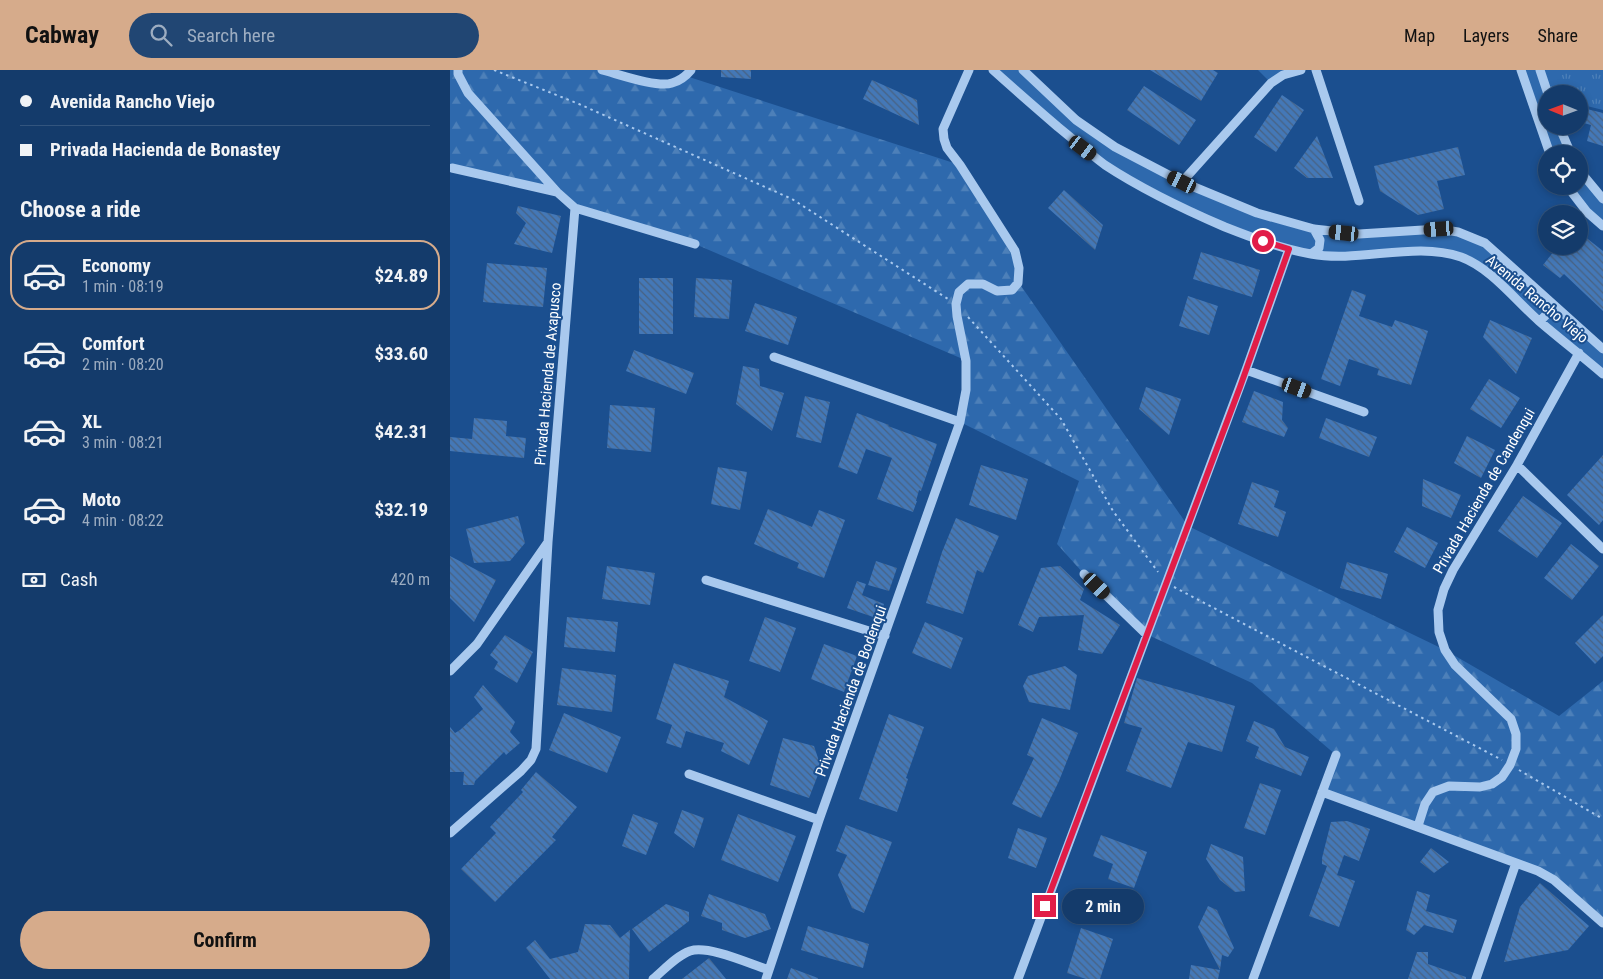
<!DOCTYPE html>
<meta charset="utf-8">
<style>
:root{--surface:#143b6b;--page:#214673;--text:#f1f3f6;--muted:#9dadc1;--line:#33557e;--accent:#d6ab8b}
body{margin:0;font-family:"Roboto Condensed",sans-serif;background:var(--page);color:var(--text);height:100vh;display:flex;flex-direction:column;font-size:19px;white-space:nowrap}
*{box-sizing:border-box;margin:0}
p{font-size:16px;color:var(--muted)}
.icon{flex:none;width:28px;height:28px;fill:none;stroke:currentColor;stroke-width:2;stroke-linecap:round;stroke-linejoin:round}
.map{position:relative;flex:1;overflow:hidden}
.details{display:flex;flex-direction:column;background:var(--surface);width:450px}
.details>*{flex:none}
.top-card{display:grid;align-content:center;height:110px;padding:0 20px;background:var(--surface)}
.needle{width:32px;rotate:271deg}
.controls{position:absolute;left:1088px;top:15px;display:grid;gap:10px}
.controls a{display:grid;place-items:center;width:50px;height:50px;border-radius:50%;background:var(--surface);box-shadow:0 2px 8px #0003,0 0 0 1px var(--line);font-size:25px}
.end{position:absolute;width:22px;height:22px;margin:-11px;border:6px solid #e11d48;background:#fff;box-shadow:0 0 0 2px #fff}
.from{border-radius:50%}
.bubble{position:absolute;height:35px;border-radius:18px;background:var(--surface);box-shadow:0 2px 8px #0003,0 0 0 1px var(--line);font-size:16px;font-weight:700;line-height:35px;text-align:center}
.car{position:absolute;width:15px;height:30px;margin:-15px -8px;border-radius:6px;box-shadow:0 0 4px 1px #0007;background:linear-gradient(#222 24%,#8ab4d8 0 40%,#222 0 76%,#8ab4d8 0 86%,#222 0)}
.top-card b{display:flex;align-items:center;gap:18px;height:48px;font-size:19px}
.top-card b+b{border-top:1px solid var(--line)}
.top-card i{width:12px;height:12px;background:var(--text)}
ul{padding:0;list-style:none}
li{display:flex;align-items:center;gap:15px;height:70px;margin:0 10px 8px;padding:0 10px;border:2px solid transparent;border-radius:20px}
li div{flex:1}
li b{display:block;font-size:19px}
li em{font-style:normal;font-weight:700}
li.on{border-color:var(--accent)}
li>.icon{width:45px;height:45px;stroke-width:1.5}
h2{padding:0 20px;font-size:22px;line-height:60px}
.pay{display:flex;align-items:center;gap:12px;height:55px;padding:0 20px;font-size:19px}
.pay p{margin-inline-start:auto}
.primary-button{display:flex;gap:10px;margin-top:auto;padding:10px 20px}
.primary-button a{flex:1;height:58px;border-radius:30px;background:var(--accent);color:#111;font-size:20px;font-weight:700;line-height:58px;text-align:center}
header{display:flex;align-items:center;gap:30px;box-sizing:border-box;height:70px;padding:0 25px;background:var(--accent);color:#111}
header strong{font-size:24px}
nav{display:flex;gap:28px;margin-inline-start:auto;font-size:18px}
.search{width:350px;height:45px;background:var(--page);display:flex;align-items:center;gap:12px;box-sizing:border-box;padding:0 18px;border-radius:28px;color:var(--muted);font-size:19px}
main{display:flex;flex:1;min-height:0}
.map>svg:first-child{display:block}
.grass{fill:url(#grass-tufts)}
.forest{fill:url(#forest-firs)}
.park{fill:#2e69ad}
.building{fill:url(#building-back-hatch)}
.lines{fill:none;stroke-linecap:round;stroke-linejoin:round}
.path{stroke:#a9c9ee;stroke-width:2;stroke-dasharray:2.5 4;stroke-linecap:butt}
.minor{stroke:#a9c9ee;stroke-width:9}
.route{stroke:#e11d48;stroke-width:6}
.labels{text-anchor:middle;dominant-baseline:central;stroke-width:4;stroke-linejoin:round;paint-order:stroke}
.street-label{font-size:15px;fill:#fff;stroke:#1b4f8f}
</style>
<header>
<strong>Cabway</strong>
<div class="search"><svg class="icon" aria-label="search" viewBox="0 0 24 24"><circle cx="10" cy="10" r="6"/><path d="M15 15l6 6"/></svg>Search here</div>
<nav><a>Map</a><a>Layers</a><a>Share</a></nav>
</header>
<main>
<section class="details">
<div class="top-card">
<b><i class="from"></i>Avenida Rancho Viejo</b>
<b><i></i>Privada Hacienda de Bonastey</b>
</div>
<h2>Choose a ride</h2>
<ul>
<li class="on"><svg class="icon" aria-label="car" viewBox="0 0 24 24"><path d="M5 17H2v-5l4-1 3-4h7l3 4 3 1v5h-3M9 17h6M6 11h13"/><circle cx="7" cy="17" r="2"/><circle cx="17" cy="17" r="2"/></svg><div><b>Economy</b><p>1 min · 08:19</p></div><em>$24.89</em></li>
<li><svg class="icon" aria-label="car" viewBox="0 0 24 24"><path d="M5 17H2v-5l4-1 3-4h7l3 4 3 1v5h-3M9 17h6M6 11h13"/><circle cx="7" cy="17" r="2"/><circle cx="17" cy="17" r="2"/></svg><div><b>Comfort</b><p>2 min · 08:20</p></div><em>$33.60</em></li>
<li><svg class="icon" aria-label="car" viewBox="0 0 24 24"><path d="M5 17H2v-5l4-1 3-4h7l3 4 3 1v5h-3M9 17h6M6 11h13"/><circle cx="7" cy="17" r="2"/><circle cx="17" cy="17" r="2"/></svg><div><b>XL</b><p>3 min · 08:21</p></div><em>$42.31</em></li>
<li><svg class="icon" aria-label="car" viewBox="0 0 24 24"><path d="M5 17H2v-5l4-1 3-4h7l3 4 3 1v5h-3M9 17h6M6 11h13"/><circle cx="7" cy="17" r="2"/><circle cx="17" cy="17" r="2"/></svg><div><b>Moto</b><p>4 min · 08:22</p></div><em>$32.19</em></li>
</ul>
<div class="pay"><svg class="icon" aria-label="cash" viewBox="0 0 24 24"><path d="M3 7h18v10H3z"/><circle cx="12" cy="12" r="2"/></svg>Cash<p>420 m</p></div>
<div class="primary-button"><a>Confirm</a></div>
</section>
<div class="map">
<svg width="1153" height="909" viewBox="0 0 1153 909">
<defs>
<pattern id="grass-tufts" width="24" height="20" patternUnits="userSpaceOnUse" patternTransform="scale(1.25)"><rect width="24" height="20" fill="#2e69ad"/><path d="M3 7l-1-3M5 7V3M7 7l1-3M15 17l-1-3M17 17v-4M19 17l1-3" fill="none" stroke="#4d80b9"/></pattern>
<pattern id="forest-firs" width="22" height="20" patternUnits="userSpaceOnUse" patternTransform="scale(1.25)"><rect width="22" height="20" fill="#2e69ad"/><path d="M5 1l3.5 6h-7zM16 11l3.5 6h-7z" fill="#4d80b9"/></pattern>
<pattern id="building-back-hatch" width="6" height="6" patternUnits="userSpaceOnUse" patternTransform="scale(1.25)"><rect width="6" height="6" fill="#4478b7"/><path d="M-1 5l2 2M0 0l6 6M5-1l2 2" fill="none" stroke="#486282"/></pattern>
</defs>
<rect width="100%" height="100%" fill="#1b4f8f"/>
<path class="grass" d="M1090 0H1153V40L1129 34V24H1098Z"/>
<path class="forest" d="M0 0H164L206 14 236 6 510 95 565 181 569 213 738 456 995 580 1109 646 1153 611V853L1104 810 872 722 886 685 802 613 696 564 634 504 607 474 629 411 510 352 515 290 245 174 125 138 107 122 0 98Z
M808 0H851L821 13Z"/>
<path class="park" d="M543 0H573L665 77 807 143 909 164 989 159 1035 173 1153 275V304L1030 196 995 183 885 187 799 167 654 94Z
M1071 0H1090L1096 24V56H1109L1121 84H1100Z
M1129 100 1153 129V156L1117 116H1129Z"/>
<path class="building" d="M271 0H301V9L271 7Z
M700 0H763L768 3 751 31Z
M422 10 467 30 469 55 413 29Z
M694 16 746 50 729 75 677 40Z
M832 25 854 40 826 82 804 67Z
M1133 38 1153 43V76L1137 71 1141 55 1130 52Z
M867 66 883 108H857L844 98Z
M1008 77 1015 105 987 111 994 139 968 145 930 121 924 96Z
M614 120 653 155 645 180 598 138Z
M68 136 111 146 102 183 64 174 76 153 66 143Z
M1129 162 1153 181V241L1114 204 1110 208 1093 195 1108 176H1129Z
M751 182 810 200 802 227 743 209Z
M37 193 97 198 93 237 33 232Z
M189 208H223V264H189Z
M246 208 282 210 279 249 244 247Z
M902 220 916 225 909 246 942 257 945 250 978 261 961 315 927 305 929 299 899 289 890 316 871 309Z
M738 226 768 236 759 265 729 256Z
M305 233 347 247 338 275 295 261Z
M1040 250 1082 268 1066 304 1033 267Z
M184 280 244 303 236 324 176 301Z
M293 296 309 299 310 316 334 323 322 361 286 334Z
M1039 309 1070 328 1051 358 1020 339Z
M696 317 731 329 719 365 689 339Z
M804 321 833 332 832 350 838 358 834 367 792 352Z
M355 326 380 332 371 373 346 367Z
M160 335 205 338 201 382 157 378Z
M407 343 439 355 438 356 487 374 471 421 469 420 466 431H467L463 442 427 429 442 388 416 379 407 404 388 397Z
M24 348 57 351 56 366 76 368 74 388 0 381V367L22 369Z
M876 348 927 367 919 387 869 368Z
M1017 366 1045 380 1031 408 1004 393Z
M1153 385V450L1149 455 1117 425Z
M531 395 578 409 566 450 519 435Z
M268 397 297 402 290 440 261 434Z
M973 409 1011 425 1001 448 972 436Z
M802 412 829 421 824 437 836 442 828 467 788 454Z
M1073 426 1112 453 1087 488 1048 461Z
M318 439 362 457 369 440 395 450 374 508 347 498 349 493 304 474Z
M68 446 75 473 60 491 24 493 16 459Z
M506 448 549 466 533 503 527 500 513 544 476 533 492 482Z
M957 457 988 473 975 498 944 482Z
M1121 474 1149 496 1122 530 1094 508Z
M0 486 46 510 24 552 0 528Z
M426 491 447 498 439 521 418 515Z
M897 492 938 504 931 529 890 518Z
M157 496 205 503 200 535 152 529Z
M610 496 634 519 630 530 670 555 652 584 628 580 634 545 589 547 583 562 568 555 591 498Z
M407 511 416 514 412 525 434 534 429 549 397 538Z
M1153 545V586L1145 594 1125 573Z
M117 547 168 552 165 582 114 577Z
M315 547 346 558 330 602 299 591Z
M475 552 513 568 501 599 462 583Z
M55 565 83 582 67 613 44 599 48 592 40 585Z
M374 574 407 586 394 622 361 609Z
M224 593 279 611 274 627 318 651 299 695 271 681 274 673 236 661 231 678 216 673 222 655 206 649Z
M615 596 627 605 620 640 579 632 573 616 578 606Z
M112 598 166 605 162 642 107 635Z
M687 608 785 636 772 682 738 672 721 718 676 701 692 658 674 653Z
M33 615 65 652 60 662 70 673 56 685 54 682 25 711 24 715H13L14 702H0V657L5 663 10 660 33 639 24 627Z
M114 643 171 667 157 703 99 680Z
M439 644 474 657 456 708 458 709 447 742 409 729Z
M592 648 628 663 609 711 591 748 562 734 584 688 577 685Z
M804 651 824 659 835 677 859 687 851 706 805 688 809 677 796 671Z
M333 668 364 676 371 697 359 728 320 715Z
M86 702 127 737 102 767 106 770 45 832 11 799 46 763 40 757 73 722 71 720Z
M810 713 831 720 815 765 794 758Z
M232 740 254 748 244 778 224 763Z
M183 744 208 753 196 785 172 776Z
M288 744 346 766 328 812 271 790Z
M897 751 920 759 909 791 894 785 887 805 905 811 889 857 859 846 877 796 872 794V788L881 752Z
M396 755 442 772 414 843 402 838 388 805 397 785 386 781Z
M568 758 597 768 586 798 558 788Z
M651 765 697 782 684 818 658 809 663 794 643 786Z
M761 774 793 787 795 821 785 822 770 810 756 789Z
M981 778 999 792 984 803 970 792Z
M1090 813 1139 856 1118 880 1054 892 1070 837Z
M967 821 980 825 976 841 1007 850 1003 863 974 855 964 865 956 860Z
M259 824 315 844 321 859 295 868 272 860V853L251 846Z
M216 834 239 842V851L199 882 182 859Z
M758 836 767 840 784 878 778 887 772 885 770 900 748 857Z
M135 854 160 855 170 868 180 860 179 909H100L76 878 85 870 100 889 128 882Z
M358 856 419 874 413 898 351 880Z
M631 858 663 869 650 909H636L617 903Z
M967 882H978V894L1016 907V909H958Z
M259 888 276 909H232Z
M741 895 770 900 768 909H739Z
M341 898 368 908V909H337Z"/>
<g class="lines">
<path class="path" d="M44 0 129 34 342 129 498 229
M518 247 611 349 663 441 708 502
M724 517 1052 690
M1069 700 1153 749"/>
<path class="minor" d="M152 0C168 4 207 18 222 13 229 11 236 6 241 0
M543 0C564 19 586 38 608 57 624 70 639 83 655 95 693 120 733 139 775 157 803 168 832 179 861 184 911 193 964 171 1011 187 1041 198 1065 230 1089 251 1110 269 1132 286 1153 304
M573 0 626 50 665 77 732 112 807 143 864 159 909 164 989 159 1008 162 1035 173 1153 279
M866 0 909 131
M1071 0 1100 84
M1090 0 1098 24
M1109 56 1121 84
M2 98 107 122
M1129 100 1153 129
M732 112 821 13 833 5 851 0
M1117 116 1137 142 1153 156
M125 138 245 174
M861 184 869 178 870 170 864 159
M1090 251 1105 236
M324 287 510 352
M796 300 914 342
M1067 395 1153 479
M634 504 696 564
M256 510 435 566
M0 601 27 574 98 472
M239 704 369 750
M872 722 1088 801 1104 810 1153 853
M968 756 975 734 983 722 999 716 1030 717 1042 714 1052 707 1060 695 1066 679V664L1061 649 1005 595 995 580 989 562 988 540 994 519 1003 500 1067 395 1129 283
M0 763 71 701 81 690 86 679 98 472 125 138 107 122 18 23 8 4V0
M203 909C214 900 226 886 240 881 259 875 300 894 319 900
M316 909 369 750 510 352 516 320V291L507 246 506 234 509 222 518 214H533L547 221 562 220 568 213 569 198 565 181 510 95 497 78 494 69 493 59 519 0
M568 909 796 300 839 179
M803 909 886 685
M1026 909 1066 793"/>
</g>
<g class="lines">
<path class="route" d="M595 836 790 317 839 179 813 171"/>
</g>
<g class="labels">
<g class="street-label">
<text transform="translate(1087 229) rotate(40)">Avenida Rancho Viejo</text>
<text transform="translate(98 304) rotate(-85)">Privada Hacienda de Axapusco</text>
<text transform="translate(1034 421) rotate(-60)">Privada Hacienda de Candenqui</text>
<text transform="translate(401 621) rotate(-70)">Privada Hacienda de Bodenqui</text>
</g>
</g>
</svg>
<div class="controls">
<a><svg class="needle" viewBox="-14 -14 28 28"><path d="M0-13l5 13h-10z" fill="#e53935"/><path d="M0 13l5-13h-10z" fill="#9dadc1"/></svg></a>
<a><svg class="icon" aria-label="locate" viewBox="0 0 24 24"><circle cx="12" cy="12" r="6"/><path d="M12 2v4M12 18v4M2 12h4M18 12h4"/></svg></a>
<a><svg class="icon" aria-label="layers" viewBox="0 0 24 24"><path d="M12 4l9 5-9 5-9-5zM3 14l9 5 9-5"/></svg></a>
</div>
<i class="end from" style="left:813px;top:171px"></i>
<i class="end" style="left:595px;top:836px"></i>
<div class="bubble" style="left:612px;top:819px;width:82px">2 min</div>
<i class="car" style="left:633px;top:78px;rotate:127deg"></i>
<i class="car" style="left:732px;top:112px;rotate:296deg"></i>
<i class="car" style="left:989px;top:159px;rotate:266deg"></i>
<i class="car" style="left:894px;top:163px;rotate:276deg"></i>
<i class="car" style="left:847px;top:318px;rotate:110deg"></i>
<i class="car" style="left:647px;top:516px;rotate:134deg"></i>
</div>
</main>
